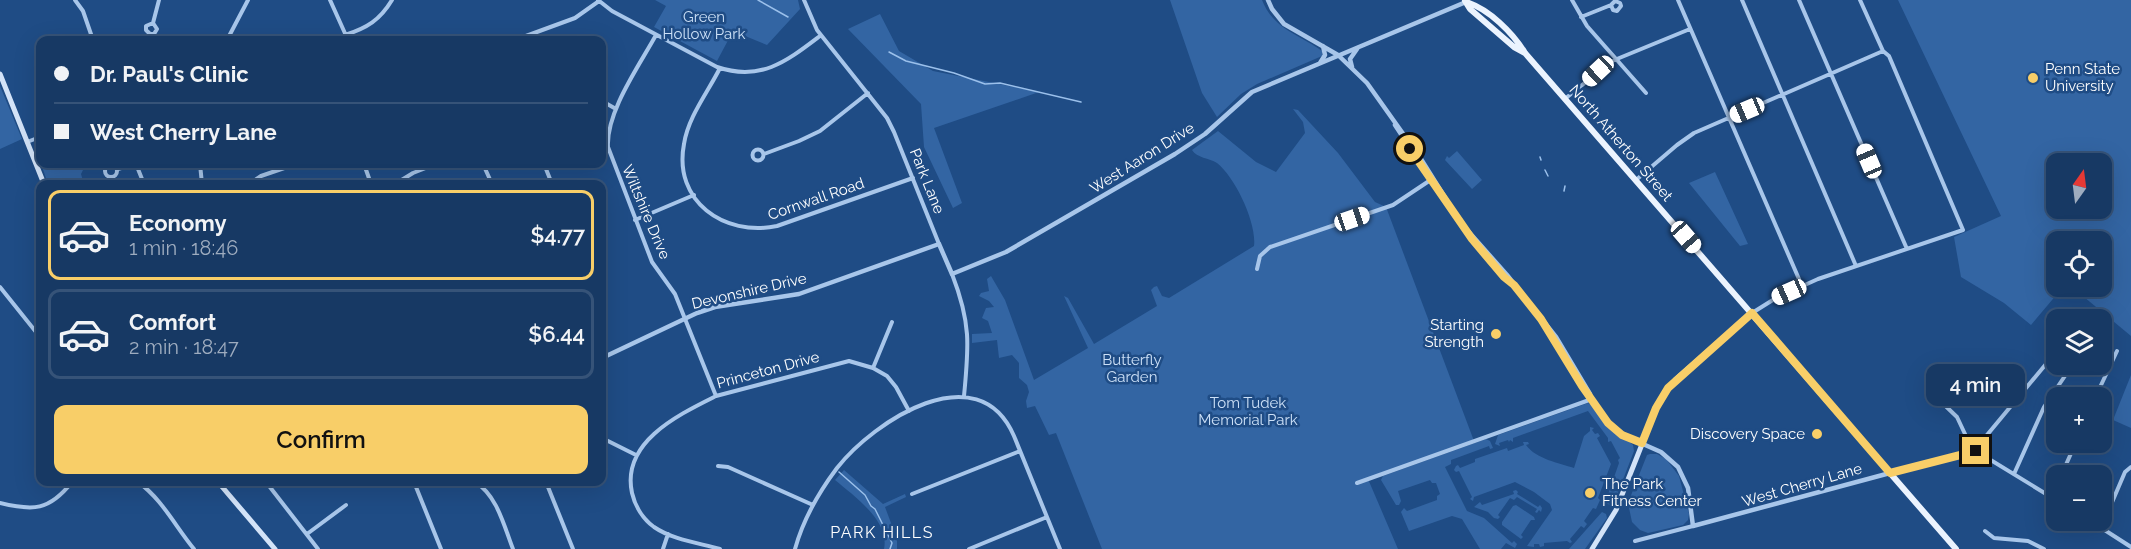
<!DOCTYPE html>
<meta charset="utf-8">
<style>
:root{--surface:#173964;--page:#24446d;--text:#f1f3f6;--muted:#9eacbf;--line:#365378;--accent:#f8ce68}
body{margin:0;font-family:Raleway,sans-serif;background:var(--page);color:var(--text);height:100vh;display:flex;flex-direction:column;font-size:22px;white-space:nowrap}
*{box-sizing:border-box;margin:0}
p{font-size:20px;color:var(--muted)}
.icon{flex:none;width:33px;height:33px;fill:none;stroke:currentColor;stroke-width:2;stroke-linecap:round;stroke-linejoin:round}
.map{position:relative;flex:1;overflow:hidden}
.details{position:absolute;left:36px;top:180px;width:570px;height:306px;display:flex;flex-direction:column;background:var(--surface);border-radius:12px;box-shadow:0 6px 24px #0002,0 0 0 2px var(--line)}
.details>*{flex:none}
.guide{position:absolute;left:36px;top:36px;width:570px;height:132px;border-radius:12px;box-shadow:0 6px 24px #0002,0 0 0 2px var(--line);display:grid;align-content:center;height:132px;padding:0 18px;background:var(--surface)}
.needle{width:39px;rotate:14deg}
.controls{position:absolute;left:2046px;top:153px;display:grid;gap:12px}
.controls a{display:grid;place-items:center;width:66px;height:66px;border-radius:12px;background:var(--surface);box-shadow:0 6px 24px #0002,0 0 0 2px var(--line);font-size:30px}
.end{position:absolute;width:27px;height:27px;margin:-14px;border:8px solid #f8ce68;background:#111;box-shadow:0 0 0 3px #111}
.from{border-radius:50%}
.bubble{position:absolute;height:42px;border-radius:12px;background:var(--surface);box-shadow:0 6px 24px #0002,0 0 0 2px var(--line);font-size:20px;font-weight:600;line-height:42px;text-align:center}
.car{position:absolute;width:18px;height:36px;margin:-18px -9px;border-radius:8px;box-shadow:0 0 4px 2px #0007;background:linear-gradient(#fff 24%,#345 0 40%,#fff 0 76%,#345 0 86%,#fff 0)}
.guide b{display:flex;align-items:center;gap:21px;height:57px;font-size:22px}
.guide b+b{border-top:2px solid var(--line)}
.guide i{width:15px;height:15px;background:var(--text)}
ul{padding:10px 0 0;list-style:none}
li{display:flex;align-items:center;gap:18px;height:90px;margin:0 12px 9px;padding:0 6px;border:3px solid var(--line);border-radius:12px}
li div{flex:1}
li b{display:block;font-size:22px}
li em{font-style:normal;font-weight:600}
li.current{border-color:var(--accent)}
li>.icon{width:54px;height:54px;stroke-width:1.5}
.cta{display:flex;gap:12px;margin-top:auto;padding:12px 18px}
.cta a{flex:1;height:69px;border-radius:12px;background:var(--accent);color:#111;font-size:24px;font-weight:600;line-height:69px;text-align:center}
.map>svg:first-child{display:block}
.green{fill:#3365a3;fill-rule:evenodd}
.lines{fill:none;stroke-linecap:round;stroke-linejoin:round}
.stream{stroke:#9bc0eb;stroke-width:1.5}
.minor{stroke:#a8c6ea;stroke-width:4}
.tertiary{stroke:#a8c6ea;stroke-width:4.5}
.secondary{stroke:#d3e3f8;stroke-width:5}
.primary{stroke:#ebf3fe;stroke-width:6}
.route{stroke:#f8ce68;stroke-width:8}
.poi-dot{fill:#f8ce68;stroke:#1f4c85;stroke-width:2}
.labels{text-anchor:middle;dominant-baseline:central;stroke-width:5;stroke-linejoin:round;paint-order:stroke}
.park-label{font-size:15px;fill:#cce0f7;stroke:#1f4c85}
.poi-label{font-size:15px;fill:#fff;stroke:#1f4c85;text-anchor:start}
.street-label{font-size:15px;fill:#fff;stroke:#1f4c85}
.neighbourhood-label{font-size:16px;letter-spacing:1.5px;fill:#fff;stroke:#1f4c85}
</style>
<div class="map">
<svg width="2131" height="549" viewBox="0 0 2131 549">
<rect width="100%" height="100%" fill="#1f4c85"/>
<path class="green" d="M655 0H798L800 9 767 45 733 31 717 61 654 27 666 6Z
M1170 0H1262C1273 29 1299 34 1322 51V56L1257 84 1241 94 1217 117 1202 93Z
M1898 0H2131V336L2072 287 2102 286V242H2056V286L2063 287 2031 325 2004 303 1961 277 1954 237 2001 216ZM2056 164H2102V208H2056Z
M880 14 899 51 933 71 1039 92 934 128 962 203 953 208 924 147 921 104 848 29Z
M0 86 22 139 0 149Z
M1293 109 1298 110 1338 153 1375 202 1386 207 1474 441 1368 479 1398 549H1102L1056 433 1049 435 1035 406 1027 408 1026 401 1029 392 1027 385 1019 378V363L1012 355 999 358 997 340 972 343V334L992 333 988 321 982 318 986 308 994 307 989 301 979 296 981 293 989 291 987 279 991 276 1005 300 1034 380 1088 348 1064 296 1068 298 1094 344 1157 306 1151 290 1154 287 1157 286 1162 296 1169 298 1254 246C1257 223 1235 177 1217 163 1209 158 1197 158 1192 150L1218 131 1256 162 1276 172 1305 133 1303 122Z
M1457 151 1482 180 1472 189 1445 160 1447 156 1449 158Z
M40 161V164H86L81 174 84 184H48Z
M1715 172 1748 244 1740 246 1689 183Z
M2131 375V428L2113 420Z
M1588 403C1595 406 1598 415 1603 422 1611 433 1624 436 1633 445L1634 451 1614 503 1610 505 1606 503V500L1619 463 1618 460 1620 458 1611 441 1608 442V438L1588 411 1513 438V442L1510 440 1509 442 1508 440 1499 443 1500 446 1495 444 1498 435Z
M1590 427 1594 428 1592 430 1595 434 1598 433 1600 436 1597 438 1611 464 1598 498 1600 500 1596 509 1593 508 1584 521 1587 524 1584 528 1581 526 1570 539 1572 542 1570 543 1567 541 1544 543V546L1540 547 1539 544H1534V547L1527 546 1552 510 1550 504 1534 492 1515 482 1474 497 1473 501 1470 499 1472 497 1459 471 1456 472 1454 470 1456 466 1458 465 1460 468 1475 462V459L1507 448 1508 451 1524 445 1523 442H1528L1529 444 1526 445C1536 459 1559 463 1574 468L1584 436 1590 431Z
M1486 439 1490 441 1493 448 1490 449 1489 446 1451 460V464L1445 467 1467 511 1484 518 1512 543 1514 541 1517 544 1515 548 1506 543 1501 549H1480L1462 519 1452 516 1409 531 1401 512 1404 508 1407 511 1437 500V496L1440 494 1436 483H1432L1430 480 1398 491 1401 501 1399 505H1396L1381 480 1383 476Z
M1650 454H1657L1666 459 1679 476 1689 514 1688 520 1683 525 1648 533 1640 530 1632 522 1628 503 1647 455Z
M844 470 883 504 905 494 906 497 885 507 897 539V549H884C890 521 854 496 835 480Z
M1516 490 1518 492 1517 494 1538 507 1540 505 1542 508 1541 512 1539 510 1537 513 1535 512 1537 509 1517 497 1514 500 1510 498 1498 515 1500 517 1498 519 1494 518 1488 512 1474 507 1480 502 1482 505 1514 494 1513 491Z
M1516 505 1534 517 1535 520H1531L1521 535 1523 537 1521 539 1502 525V522L1513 506Z
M1602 512 1606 514 1607 518 1585 549H1569Z"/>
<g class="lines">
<path class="stream" d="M758 0 788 17
M889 52 906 61 954 73 985 84 1000 83 1081 102
M1540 157 1541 160
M1545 170 1548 176
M1564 191 1565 186
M839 472 865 495 871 506 875 509 892 543 890 549"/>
<path class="minor" d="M75 0 83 11 93 40
M330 0 348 40
M598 0 612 11 717 67C761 82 787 61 820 36
M804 0 817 30 887 118 894 132 939 244
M1572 0 1587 26 1646 93
M1678 0 1802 286
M1742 0 1856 266
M1799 0 1907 249
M1581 17 1611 5 1615 1 1620 3 1621 6 1617 11 1613 10 1611 5
M153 23 146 26V30L150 34H154L157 29 153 23 159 0
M345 35C367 28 380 20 392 0
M656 35C639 66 606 112 608 147L652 262 675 294 716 396
M229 36 237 40
M227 40 248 0
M515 40 575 18 599 1
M720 68C708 92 688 117 684 144 673 201 724 237 777 226L913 178
M1566 98 1612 61 1690 29
M602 101 616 109
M27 142 40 137
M752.5 155a5.5 5.5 0 1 1 11 0a5.5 5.5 0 1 1-11 0Z
M764 154 799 141 820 131 868 93
M136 164 144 184
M200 164 202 184
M364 164 371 184
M483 164 492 184
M544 164 552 184
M105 171a6 6 0 1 1 12 0a6 6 0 1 1-12 0Z
M118 169 134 164
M1636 180 1677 145 1694 133 1883 51
M249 184 261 176 296 164
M395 184 413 173 436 164
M635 220 694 195
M1257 269 1260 256 1270 247 1393 205 1432 179
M952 274C971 323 969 345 964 396
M0 287 40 337
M1752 313 1776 298 1818 279 1963 230 1889 56 1883 51 1860 0
M873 368 892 322
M1932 393 1957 417 1973 451
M2095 398 2117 351
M602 438 636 455
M1976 451 1987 435 2056 352
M1976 451 2056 500
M718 466 728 467 813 505
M1890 473 1976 451
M2014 474 2044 407 2073 364
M2061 476 2076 442
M138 482C162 499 175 526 194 549
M266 482 318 549
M414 482 441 549
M475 482C497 495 504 526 513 549
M546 482 573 549
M1357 483 1592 399
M416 486 428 482
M912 494 1020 451
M2052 497 2056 487
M0 503C33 511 49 511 72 482
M2089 520 2131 547
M2101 528 2125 472 2131 467
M1985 531 1994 538 2028 541 2044 549
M307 534 346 505
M1635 541 1693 526
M663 549 668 534
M720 549C699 543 673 540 654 527 643 519 635 506 632 493 621 442 678 415 716 396L849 361 873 368 887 376 896 387 909 411
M795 549C803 520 819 492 837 468 874 421 978 353 1014 436L1060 549
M969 549 1047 517"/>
<path class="tertiary" d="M1268 0 1272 9 1284 24 1338 55 1367 83 1421 159 1469 236 1504 277 1514 285
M1320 63 1325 55 1323 46
M1352 67 1350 59 1357 49
M1395 125 1430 178
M1468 231 1507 275 1556 337 1590 394
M1549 330 1582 386 1611 426 1627 437 1661 452 1678 467 1688 488 1693 526 1890 473
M602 358 697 313 715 307 799 294 939 244 952 274 1006 252 1175 154 1205 134 1252 92 1466 2"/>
<path class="secondary" d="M0 74 44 184
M218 482 275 549
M1592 549 1616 510 1654 414 1664 394 1675 380 1752 313"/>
<path class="primary" d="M1465 1 1470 9 1514 47 1525 53
M1466 2C1489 9 1513 33 1525 53L1956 549"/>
</g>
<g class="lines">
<path class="route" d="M1410 149 1472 239 1504 277 1514 285 1541 319 1582 386 1608 423 1622 435 1642 443 1656 408 1668 388 1752 313 1890 473 1976 451"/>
</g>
<g class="poi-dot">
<circle cx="2033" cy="78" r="6"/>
<circle cx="1496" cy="334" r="6"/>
<circle cx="1817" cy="434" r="6"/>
<circle cx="1590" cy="493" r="6"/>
</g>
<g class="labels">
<g class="park-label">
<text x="704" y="17">Green<tspan x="704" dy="17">Hollow Park</tspan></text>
<text x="1132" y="360">Butterfly<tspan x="1132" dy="17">Garden</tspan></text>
<text x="1248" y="403">Tom Tudek<tspan x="1248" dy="17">Memorial Park</tspan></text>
</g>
<g class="poi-label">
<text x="2045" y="69">Penn State<tspan x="2045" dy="17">University</tspan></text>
<text x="1484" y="325" text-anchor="end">Starting<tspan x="1484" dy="17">Strength</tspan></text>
<text x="1805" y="434" text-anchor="end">Discovery Space</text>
<text x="1602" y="484">The Park<tspan x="1602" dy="17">Fitness Center</tspan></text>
</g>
<g class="street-label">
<text transform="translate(1621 143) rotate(49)">North Atherton Street</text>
<text transform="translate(1142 158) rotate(-32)">West Aaron Drive</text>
<text transform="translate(927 181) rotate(68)">Park Lane</text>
<text transform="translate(816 199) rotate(-19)">Cornwall Road</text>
<text transform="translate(646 212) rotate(67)">Wiltshire Drive</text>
<text transform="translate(749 291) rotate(-13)">Devonshire Drive</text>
<text transform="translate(768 370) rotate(-15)">Princeton Drive</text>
<text transform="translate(1802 485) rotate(-16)">West Cherry Lane</text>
</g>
<g class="neighbourhood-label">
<text x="882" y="532">PARK HILLS</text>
</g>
</g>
</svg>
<div class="controls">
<a><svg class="needle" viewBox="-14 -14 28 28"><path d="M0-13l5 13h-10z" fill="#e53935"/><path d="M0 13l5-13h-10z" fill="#9eacbf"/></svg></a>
<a><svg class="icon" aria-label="locate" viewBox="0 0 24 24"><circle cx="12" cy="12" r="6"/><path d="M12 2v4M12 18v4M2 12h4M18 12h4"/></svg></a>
<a><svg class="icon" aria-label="layers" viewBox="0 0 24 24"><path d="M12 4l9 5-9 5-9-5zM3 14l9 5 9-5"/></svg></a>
<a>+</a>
<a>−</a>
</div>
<i class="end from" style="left:1410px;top:149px"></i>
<i class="end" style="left:1976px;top:451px"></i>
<div class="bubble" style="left:1926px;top:364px;width:99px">4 min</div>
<i class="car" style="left:1598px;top:71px;rotate:227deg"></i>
<i class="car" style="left:1747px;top:110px;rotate:247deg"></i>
<i class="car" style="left:1869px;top:161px;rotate:337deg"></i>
<i class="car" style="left:1352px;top:219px;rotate:71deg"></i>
<i class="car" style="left:1686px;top:237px;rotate:139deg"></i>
<i class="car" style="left:1789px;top:292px;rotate:246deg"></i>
<div class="guide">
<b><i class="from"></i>Dr. Paul's Clinic</b>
<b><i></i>West Cherry Lane</b>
</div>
<section class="details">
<ul>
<li class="current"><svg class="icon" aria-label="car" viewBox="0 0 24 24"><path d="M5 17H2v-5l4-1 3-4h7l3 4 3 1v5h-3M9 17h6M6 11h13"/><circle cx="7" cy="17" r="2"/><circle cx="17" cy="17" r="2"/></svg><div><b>Economy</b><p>1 min · 18:46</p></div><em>$4.77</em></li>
<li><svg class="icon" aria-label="car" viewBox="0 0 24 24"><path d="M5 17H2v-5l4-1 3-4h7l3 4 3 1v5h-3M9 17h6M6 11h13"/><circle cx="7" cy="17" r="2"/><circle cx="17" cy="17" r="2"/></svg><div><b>Comfort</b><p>2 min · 18:47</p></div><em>$6.44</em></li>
</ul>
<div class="cta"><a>Confirm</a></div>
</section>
</div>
